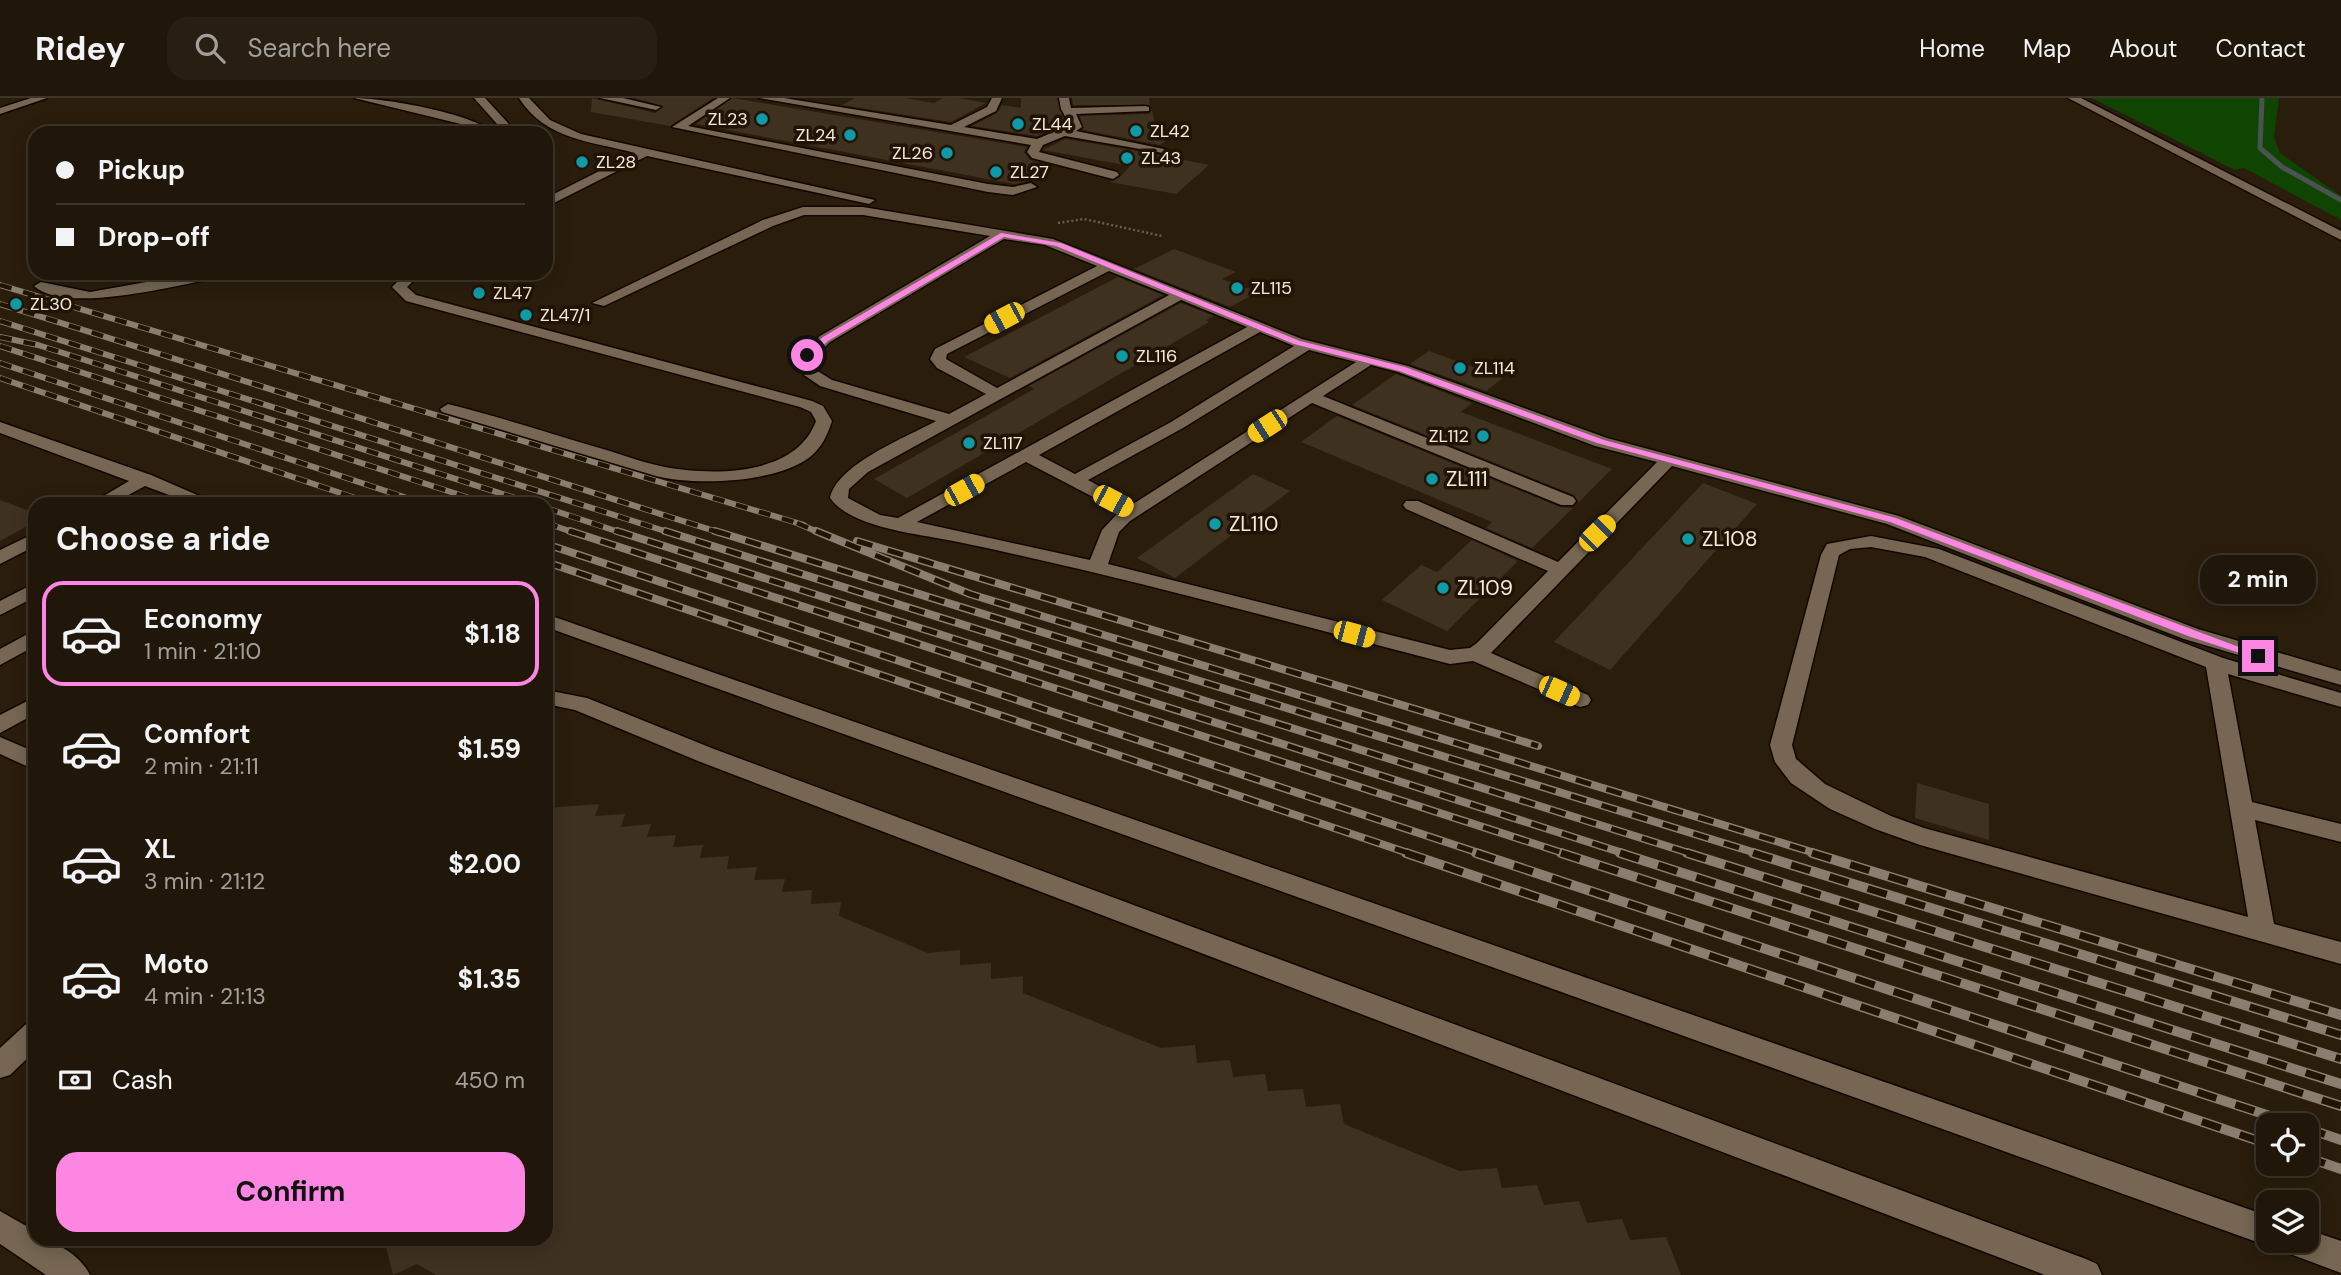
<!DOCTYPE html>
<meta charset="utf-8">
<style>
:root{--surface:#201609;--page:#281f12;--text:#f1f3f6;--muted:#a29f9c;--line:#3d352a;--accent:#fd86e2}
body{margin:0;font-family:"DM Sans",sans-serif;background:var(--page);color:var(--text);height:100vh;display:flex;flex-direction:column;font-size:26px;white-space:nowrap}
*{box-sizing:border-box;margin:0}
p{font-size:23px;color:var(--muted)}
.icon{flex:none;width:38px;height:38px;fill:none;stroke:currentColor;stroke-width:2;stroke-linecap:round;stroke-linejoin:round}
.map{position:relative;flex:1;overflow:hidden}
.drawer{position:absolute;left:28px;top:399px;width:525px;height:749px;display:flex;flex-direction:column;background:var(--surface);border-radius:21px;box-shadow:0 4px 18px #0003,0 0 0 2px var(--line)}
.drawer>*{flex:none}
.banner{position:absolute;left:28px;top:28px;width:525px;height:154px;border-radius:21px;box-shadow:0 4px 18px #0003,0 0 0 2px var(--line);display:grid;align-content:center;height:154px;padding:0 28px;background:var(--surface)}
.fabs{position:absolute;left:2256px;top:1015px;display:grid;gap:14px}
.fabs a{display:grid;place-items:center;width:63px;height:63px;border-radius:14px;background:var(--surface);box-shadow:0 4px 18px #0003,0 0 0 2px var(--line);font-size:35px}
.end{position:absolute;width:32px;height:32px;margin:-16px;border:9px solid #fd86e2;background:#111;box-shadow:0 0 0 4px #111}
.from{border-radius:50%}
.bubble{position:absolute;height:49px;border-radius:21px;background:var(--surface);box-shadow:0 4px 18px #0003,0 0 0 2px var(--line);font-size:23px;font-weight:700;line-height:49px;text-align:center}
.car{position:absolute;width:21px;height:42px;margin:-21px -10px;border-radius:9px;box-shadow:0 0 5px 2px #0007;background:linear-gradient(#f5c518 24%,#345 0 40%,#f5c518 0 76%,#345 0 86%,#f5c518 0)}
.banner b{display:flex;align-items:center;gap:24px;height:66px;font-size:26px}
.banner b+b{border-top:2px solid var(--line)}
.banner i{width:18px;height:18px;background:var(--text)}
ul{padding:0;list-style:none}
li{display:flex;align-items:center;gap:21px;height:105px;margin:0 14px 10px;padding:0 14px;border:4px solid transparent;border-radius:21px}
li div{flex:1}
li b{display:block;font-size:26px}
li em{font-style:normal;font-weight:700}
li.current{border-color:var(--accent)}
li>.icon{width:63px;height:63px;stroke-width:1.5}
h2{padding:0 28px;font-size:32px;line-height:84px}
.pay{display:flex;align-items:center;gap:18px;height:77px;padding:0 28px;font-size:26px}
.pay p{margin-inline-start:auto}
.cta{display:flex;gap:14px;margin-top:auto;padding:14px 28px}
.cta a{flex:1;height:80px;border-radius:21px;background:var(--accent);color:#111;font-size:28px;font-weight:700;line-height:80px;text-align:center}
header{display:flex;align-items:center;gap:42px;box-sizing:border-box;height:98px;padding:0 35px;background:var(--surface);border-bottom:2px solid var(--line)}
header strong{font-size:33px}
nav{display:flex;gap:38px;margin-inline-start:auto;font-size:24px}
.search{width:490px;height:63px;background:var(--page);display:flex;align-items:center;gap:18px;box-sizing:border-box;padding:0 24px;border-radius:21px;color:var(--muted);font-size:26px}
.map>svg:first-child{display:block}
.green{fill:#104403}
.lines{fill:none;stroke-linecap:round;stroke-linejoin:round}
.stream{stroke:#4a5351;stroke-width:5}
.building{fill:#3f3120}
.minor-casing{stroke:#120700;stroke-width:3}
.path{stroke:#695d4e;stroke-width:2.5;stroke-dasharray:2 2.5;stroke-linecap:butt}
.minor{fill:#766653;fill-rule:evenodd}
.rail-far3-casing{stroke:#897e70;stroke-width:4.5}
.rail-far2-casing{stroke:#897e70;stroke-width:6}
.rail-far1-casing{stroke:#897e70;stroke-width:8}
.rail-casing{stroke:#897e70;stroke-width:10}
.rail-far3{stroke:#211404;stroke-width:2.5;stroke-dasharray:9;stroke-linecap:butt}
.rail-far2{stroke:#211404;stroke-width:4.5;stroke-dasharray:12;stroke-linecap:butt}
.rail-far1{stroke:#211404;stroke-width:5;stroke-dasharray:16;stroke-linecap:butt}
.rail{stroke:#211404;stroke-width:7;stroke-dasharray:20;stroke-linecap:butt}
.route{fill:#fd86e2}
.culture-dot{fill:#0f9aa8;stroke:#211404;stroke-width:2.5}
.labels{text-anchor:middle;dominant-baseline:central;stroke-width:7;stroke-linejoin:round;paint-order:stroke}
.far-poi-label{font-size:18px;fill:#f3eadf;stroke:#211404;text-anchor:start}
.poi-label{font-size:21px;fill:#f3eadf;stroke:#211404;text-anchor:start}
</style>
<header>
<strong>Ridey</strong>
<div class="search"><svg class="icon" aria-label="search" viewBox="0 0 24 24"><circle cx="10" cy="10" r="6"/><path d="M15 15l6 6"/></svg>Search here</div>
<nav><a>Home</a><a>Map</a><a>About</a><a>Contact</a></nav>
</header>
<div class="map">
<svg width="2341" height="1177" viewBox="0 0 2341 1177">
<rect width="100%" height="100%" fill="#2a1d0c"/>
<path class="green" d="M2092 0H2279L2274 39 2280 55 2341 98V122L2244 70 2235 72Z"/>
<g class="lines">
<path class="stream" d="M2262 0 2260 50 2282 69 2341 102"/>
</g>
<path class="building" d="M592 0 655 15 663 8 634 0H713L670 28 591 14Z
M732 0 1027 49 1024 54 1030 62 1048 67 1025 84 1014 86 696 26Z
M855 0H905L934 5 943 0H959L986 5 951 24 842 7Z
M1021 0H1057L1066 26 1037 38 972 28 997 15 1002 7 1021 10Z
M1072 0H1149L1150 7H1073Z
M1152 12 1156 31 1177 34 1160 47 1083 32 1080 18 1149 16Z
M1065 41 1150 55 1209 67 1176 96 1110 84 1120 79 1130 68 1043 52Z
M1174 151 1236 174 1222 181 1258 194 1230 209 1134 171Z
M1118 179 1163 197 1010 280 964 259Z
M1181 205 1214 218 1206 222 1209 224 907 400 874 381 1034 291 1029 288Z
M1429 253 1503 280 1486 293 1410 266Z
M1396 276 1472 305 1461 314 1612 371 1578 405 1574 397 1352 307Z
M1337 318 1560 409 1573 410 1532 450 1486 430 1492 424 1301 344Z
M1253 376 1290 393 1175 480 1137 460Z
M1703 385 1757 406 1610 572 1554 544Z
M0 402 35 415V424L0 443Z
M1472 442 1518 463 1447 533 1382 502 1421 467 1437 474Z
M1917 685 1989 706V742L1915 720Z
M599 706 595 718 625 716 621 729 651 726 647 739 676 737 673 749 703 747 700 760 729 758 727 771 757 769 754 782 785 781 782 794 812 792 811 806 841 804 839 818 928 855 960 852V867L991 865V881L1023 878V895L1161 950 1195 947 1197 965 1230 962 1233 979 1265 976 1268 993 1303 991 1306 1009 1340 1006 1344 1026 1459 1073 1497 1070 1502 1090 1537 1087 1544 1107 1579 1103 1587 1125 1622 1121 1630 1142 1666 1139 1681 1177H436L417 1166 393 1177 386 1148 373 1141H546V710Z"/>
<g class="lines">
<g class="minor-casing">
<path id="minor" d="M31 0H47L0 16V10Z
M354 0C383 0 473 15 493 35H480L469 28Z
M474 0H485L517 35H505Z
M519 0H529L550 22 581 36 875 102 869 106 647 58 546 109V100L635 55C590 43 546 42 519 0Z
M600 0H623L661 9 656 12Z
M718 0H730L688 28 988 86 1013 89 1031 85 1037 89 1013 97 988 94 672 29Z
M759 0H784L951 27 987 9 992 0H1002L996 13 964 29 1037 41 1070 27 1061 11 1059 0H1069L1071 10 1145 8 1149 9V13L1076 16 1082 29 1076 33 1169 52 1163 55 1065 38 1043 47 1039 54 1117 74 1119 77 1113 81 1032 60 1027 54 1031 47Z
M2068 0H2081L2341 133V142Z
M803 109H863L1053 141 1302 241 1408 268 1607 340 1899 418 2198 531 2341 573V587L2184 541 1887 426 1672 368 1491 555 1588 597 1591 602 1588 607 1580 609 1473 563 1450 566C1286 524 1123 478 958 444 922 436 852 431 830 400 837 366 907 339 936 323L820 288 804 277 799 258 820 238 990 138 863 117H804L773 128 604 208 592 205 763 122ZM1004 141 1045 147 1097 168 935 251 930 261 937 270 986 296 949 316 832 282 816 272 815 259 830 244ZM1109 173 1169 197 997 290 946 261 947 256ZM1181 202 1247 229 898 420 880 417 848 400 849 391 868 374ZM1260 234 1294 248 1171 324 1075 376 1039 357ZM1309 252 1356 264 1133 406 1088 382 1183 330ZM1371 267 1398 274 1595 348 1657 364 1558 464 1418 403H1406L1403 407 1406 411 1548 473 1477 545 1470 550 1450 552 1108 466 1119 434 1130 423 1312 305 1561 407H1573L1576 403 1573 399 1323 298ZM1026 364 1120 413 1102 432 1090 462 917 424Z
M197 175H227L220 179C178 187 66 217 34 188L41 184 90 194Z
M406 175H421L407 189 416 197 812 303 823 308 832 323C827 338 822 349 810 359 776 385 696 388 656 378L442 314 440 311 448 306C500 319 551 336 603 351 623 357 644 365 665 369 714 378 796 378 816 323L811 314 800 309 406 203 392 189Z
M0 324 151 377 218 406H193L145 388 112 406H90L129 383 0 335Z
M35 435V448L0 466V452Z
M1871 438 1939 451 2223 560 2341 595V609L2228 576 2252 704 2341 726V744L2255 722 2274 826 2341 844V866L1920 747 1875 731 1830 711 1791 685 1775 664 1770 647 1821 457 1827 446ZM1871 449 1925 459 2206 569 2248 819 1924 730 1891 718 1825 686 1796 661 1792 647 1839 457 1850 451Z
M35 485V499L0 517V503Z
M546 516 2268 1118V1143H2279L2268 1148 546 529Z
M35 532V548L0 567V551Z
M546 592 587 600 714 651 2086 1161 2097 1166 2102 1177H2045L698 663 575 612 546 606Z
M35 599V616L0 635V617Z
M0 639 35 654V672L0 656Z
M35 923V953L10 977 0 980V950L25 927Z
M0 1113 35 1133V1141C55 1141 82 1159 90 1177H46L0 1146Z
M2306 1131 2341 1143V1175L2285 1154 2281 1143H2306Z"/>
</g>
<path class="path" d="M1058 125 1084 121 1162 138"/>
<use href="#minor" class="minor"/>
<g class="rail-far3-casing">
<path id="rail-far3" d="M0 187 6 189"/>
</g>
<g class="rail-far2-casing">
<path id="rail-far2" d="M0 187 804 427
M0 206C241 280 480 360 721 435
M0 223 671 435
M0 239 38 247 534 406
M0 248 488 406
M0 265 425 406
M0 280 373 406
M546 410 622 435
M546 425 575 435
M797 425 820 435"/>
</g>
<g class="rail-far1-casing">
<path id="rail-far1" d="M570 433 1566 756
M617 433 1626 756
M665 433 1692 756
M715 433 1759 756
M816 433 970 496 1818 756
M857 443 1538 648
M546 446 1482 756
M546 464 1411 756"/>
</g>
<g class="rail-casing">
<path id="rail" d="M1406 755 2268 1046
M1476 755 2297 1027
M1561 755 2341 1008
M1620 755 2341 986
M1687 755 2341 961
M1753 755 2341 937
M1812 755 2341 917
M2306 1030 2341 1042
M2306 1059 2341 1071"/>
</g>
<use href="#rail-far3" class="rail-far3"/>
<use href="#rail-far2" class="rail-far2"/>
<use href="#rail-far1" class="rail-far1"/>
<use href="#rail" class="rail"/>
</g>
<path class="route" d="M1001 135 1061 145 1300 243 1405 269 1604 342 1896 420 2263 558 2258 561 2188 538 1890 424 1597 345 1399 273 1294 246 1056 148 1004 139 828 243 810 259 803 257 823 239Z"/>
<g class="culture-dot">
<circle cx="762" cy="21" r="7"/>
<circle cx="1018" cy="26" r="7"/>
<circle cx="1136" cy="33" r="7"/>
<circle cx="850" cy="37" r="7"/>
<circle cx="947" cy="55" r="7"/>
<circle cx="1127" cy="60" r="7"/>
<circle cx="582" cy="64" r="7"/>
<circle cx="996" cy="74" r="7"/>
<circle cx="1237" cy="190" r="7"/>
<circle cx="479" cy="195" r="7"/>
<circle cx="16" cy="206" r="7"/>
<circle cx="526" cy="217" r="7"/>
<circle cx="1122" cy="258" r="7"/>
<circle cx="1460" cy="270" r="7"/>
<circle cx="1483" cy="338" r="7"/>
<circle cx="969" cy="345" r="7"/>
<circle cx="1432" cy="381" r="7"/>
<circle cx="1215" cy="426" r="7"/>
<circle cx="1688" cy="441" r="7"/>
<circle cx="1443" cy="490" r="7"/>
</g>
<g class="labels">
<g class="far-poi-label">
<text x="748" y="21" text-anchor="end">ZL23</text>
<text x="1032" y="26">ZL44</text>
<text x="1150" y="33">ZL42</text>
<text x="836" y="37" text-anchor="end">ZL24</text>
<text x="933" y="55" text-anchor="end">ZL26</text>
<text x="1141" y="60">ZL43</text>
<text x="596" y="64">ZL28</text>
<text x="1010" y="74">ZL27</text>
<text x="1251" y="190">ZL115</text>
<text x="493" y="195">ZL47</text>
<text x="30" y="206">ZL30</text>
<text x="540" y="217">ZL47/1</text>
<text x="1136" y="258">ZL116</text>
<text x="1474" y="270">ZL114</text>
<text x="1469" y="338" text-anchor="end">ZL112</text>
<text x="983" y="345">ZL117</text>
</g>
<g class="poi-label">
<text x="1446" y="381">ZL111</text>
<text x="1229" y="426">ZL110</text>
<text x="1702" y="441">ZL108</text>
<text x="1457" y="490">ZL109</text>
</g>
</g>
</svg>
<div class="fabs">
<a><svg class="icon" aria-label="locate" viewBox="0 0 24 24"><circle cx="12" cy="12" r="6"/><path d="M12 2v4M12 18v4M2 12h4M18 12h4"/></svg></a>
<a><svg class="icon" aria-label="layers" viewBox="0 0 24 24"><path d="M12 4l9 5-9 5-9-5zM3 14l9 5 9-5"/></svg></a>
</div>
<i class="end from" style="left:807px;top:257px"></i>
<i class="end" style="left:2258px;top:558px"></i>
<div class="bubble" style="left:2200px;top:457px;width:116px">2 min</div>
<i class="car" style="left:1004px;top:220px;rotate:242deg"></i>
<i class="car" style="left:1267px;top:328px;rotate:237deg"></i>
<i class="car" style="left:964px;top:392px;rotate:61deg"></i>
<i class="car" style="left:1113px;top:403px;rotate:118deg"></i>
<i class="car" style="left:1597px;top:435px;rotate:45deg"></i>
<i class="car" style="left:1354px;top:536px;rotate:105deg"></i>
<i class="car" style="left:1559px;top:593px;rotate:114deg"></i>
<div class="banner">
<b><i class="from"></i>Pickup</b>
<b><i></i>Drop-off</b>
</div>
<section class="drawer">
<h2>Choose a ride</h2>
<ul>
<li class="current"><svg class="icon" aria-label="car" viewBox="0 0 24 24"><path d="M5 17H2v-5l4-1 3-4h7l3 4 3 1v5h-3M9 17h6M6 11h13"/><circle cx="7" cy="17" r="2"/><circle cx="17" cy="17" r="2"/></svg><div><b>Economy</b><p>1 min · 21:10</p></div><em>$1.18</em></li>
<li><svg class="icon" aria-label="car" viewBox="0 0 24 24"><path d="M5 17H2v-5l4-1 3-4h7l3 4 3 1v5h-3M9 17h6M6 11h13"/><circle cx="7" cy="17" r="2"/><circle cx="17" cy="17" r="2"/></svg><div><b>Comfort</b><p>2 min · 21:11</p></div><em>$1.59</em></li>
<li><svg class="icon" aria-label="car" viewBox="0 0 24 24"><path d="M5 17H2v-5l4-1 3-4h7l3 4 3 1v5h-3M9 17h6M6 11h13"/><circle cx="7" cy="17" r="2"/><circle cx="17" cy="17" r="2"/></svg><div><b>XL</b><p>3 min · 21:12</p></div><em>$2.00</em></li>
<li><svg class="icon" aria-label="car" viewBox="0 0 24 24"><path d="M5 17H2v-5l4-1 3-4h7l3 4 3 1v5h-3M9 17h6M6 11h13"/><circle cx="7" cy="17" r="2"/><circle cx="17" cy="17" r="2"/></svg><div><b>Moto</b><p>4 min · 21:13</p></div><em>$1.35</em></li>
</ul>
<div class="pay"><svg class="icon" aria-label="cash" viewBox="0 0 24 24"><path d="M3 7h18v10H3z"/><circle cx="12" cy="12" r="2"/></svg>Cash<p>450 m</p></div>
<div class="cta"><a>Confirm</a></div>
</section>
</div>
